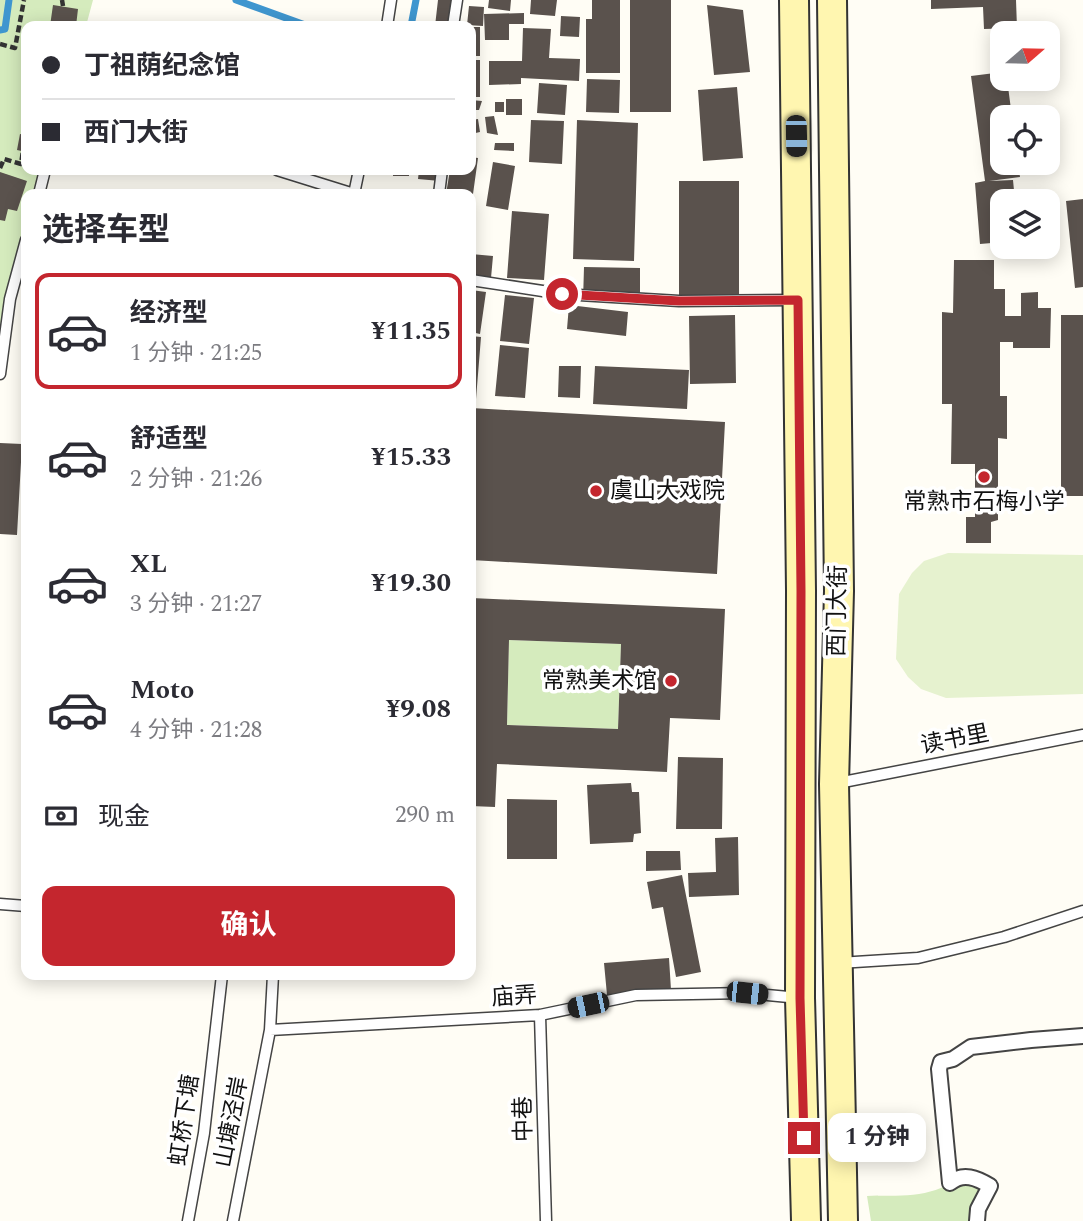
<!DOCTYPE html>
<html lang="zh">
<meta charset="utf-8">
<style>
:root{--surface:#fff;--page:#f7f7f7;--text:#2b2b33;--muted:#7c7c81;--line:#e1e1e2;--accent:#c4262e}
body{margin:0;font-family:Spectral,"Noto Sans SC",serif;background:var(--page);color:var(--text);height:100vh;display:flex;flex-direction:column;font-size:26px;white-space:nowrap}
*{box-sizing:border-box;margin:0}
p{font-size:23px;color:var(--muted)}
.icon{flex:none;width:38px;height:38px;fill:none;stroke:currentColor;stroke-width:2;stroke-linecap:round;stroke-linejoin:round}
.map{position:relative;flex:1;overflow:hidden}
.panel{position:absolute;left:21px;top:189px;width:455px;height:791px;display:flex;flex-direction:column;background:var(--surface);border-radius:14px;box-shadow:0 4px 18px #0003}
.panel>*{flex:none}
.guide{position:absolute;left:21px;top:21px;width:455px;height:154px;border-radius:14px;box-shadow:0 4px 18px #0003;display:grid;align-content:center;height:154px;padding:0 21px;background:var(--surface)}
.needle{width:46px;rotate:70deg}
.buttons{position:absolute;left:990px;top:21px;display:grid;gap:14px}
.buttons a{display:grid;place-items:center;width:70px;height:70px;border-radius:14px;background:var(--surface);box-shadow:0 4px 18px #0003;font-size:35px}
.end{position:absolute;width:32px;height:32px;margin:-16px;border:9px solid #c4262e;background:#fff;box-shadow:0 0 0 4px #fff}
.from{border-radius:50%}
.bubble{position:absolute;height:49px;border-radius:14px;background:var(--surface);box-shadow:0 4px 18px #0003;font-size:23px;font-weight:700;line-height:49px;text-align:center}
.car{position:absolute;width:21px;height:42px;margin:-21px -10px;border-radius:9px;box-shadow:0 0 5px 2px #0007;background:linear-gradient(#222 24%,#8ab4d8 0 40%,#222 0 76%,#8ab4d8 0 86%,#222 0)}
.guide b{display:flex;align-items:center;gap:24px;height:66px;font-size:26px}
.guide b+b{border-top:2px solid var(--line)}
.guide i{width:18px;height:18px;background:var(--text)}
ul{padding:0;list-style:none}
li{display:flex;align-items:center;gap:21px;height:116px;margin:0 14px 10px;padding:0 7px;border:4px solid transparent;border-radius:14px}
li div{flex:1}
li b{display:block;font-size:26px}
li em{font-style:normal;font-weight:700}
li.current{border-color:var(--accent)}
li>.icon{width:63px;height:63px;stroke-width:1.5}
h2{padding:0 21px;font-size:32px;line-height:84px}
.pay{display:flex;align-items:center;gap:18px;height:77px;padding:0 21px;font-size:26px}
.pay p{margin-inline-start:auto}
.button{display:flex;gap:14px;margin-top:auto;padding:14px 21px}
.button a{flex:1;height:80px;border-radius:14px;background:var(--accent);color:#fff;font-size:28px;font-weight:700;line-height:80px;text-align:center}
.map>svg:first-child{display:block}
.green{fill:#d5ebbd}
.pitch{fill:#e6f2cf}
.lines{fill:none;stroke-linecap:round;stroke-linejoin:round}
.stream{stroke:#3f96cf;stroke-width:7}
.building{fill:#5a524d;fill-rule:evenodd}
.service-casing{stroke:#444;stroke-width:13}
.pedestrian-casing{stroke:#444;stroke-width:18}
.secondary-casing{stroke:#333;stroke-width:32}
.path{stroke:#333;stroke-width:4.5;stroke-dasharray:7 3.5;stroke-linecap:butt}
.service{stroke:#fff;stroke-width:10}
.pedestrian{stroke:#fff;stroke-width:14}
.secondary{stroke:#fff6b0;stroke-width:28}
.route{stroke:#c4262e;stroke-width:9}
.poi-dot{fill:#c4262e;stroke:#fff;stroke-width:2.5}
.labels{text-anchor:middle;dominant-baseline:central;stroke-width:7;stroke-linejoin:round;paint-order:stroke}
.poi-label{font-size:23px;fill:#111;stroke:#fff;text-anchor:start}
.street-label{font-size:23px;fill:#111;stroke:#fff}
</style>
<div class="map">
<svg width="1083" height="1221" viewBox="0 0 1083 1221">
<rect width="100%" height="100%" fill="#fffdf5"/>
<path class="green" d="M0 0H93L86 26H26V170H45L39 194H26V240L0 374Z
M509 640 621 644 618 729 507 725Z
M955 1179 990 1186 977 1221H871L867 1196C896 1195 932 1199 955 1179Z"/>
<path class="pitch" d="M948 553 1083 555V694L946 698 921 689 908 677 896 659 899 594 912 573 924 561Z"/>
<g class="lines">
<path class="stream" d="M236 0 308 26
M411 26 416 0
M0 30 5 29 9 0"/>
</g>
<path class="building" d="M438 0H452L449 26H435Z
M489 0H511L510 11 488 8Z
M531 0H557L555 16 530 14Z
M592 0H620V73H586V19H592Z
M630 0H671V112H630Z
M931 0H1016L1017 28 984 29 983 7 931 9Z
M53 5 78 9 76 26H50Z
M707 5 743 10 750 72 714 75Z
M469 6 484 7 483 26 467 25Z
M524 13V24H509V40H485L484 14Z
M561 16 580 17 579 37 560 36Z
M471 27H480V56H471Z
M523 28 551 29 549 58 580 59 579 81 521 78V84L489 85V61H522Z
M471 60H480V97H471Z
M1003 72V79H1007L1012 117H1003V163H1018L1020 177 989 181 1013 180 1015 201H1003V242L980 244 975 183 985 181 971 76Z
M587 79 620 80 619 113 586 112Z
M539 83 567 85 565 115 537 113Z
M737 87 743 158 703 161 698 90Z
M506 99H522V115H506Z
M471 100 482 101 479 110H471Z
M495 102H504V112H495Z
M494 116 498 135 487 133 485 117Z
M478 119 480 132 471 134V120Z
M531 120 564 121 562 164 529 162Z
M577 120 638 123 634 261 573 259Z
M20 134 26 135V152L17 150Z
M495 143H514V151L494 150Z
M471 157 478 158 473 194H446L450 170H471Z
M493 162 515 166 508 210 486 206Z
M393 170H409V176H393Z
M419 170H441L440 181 418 179Z
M0 172 27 181 17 211 8 209 5 221 0 220Z
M679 181H739V301H679Z
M417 189 439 190 438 194H416Z
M1083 199V287L1075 288 1066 201Z
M512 211 549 214 544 280 507 278Z
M471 254 493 256 491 278 471 277Z
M954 260H994V289H1005V316H1021V293L1038 292V308H1051L1050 348H1013V342H1000V396H1007V439L998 438V520L991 522V543H966V517H975V464H951L952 404H942V312L953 313Z
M584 267 640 268V302L583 301Z
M471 290 486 292 480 334 471 332Z
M505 295 534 298 529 344 500 341Z
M569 305 628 312 626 336 567 329Z
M735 315 736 383 690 384 689 316Z
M1061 315H1083V496H1061Z
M471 336 481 337 476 399H471Z
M500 345 529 348 525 398 495 396Z
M559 366H581L580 398 558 397Z
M595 366 689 370 687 409 593 404Z
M471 408 725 422 717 574 471 560Z
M0 443 22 444 17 535 0 534Z
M471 598 725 609 720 720 670 718 667 772 497 764 495 807 471 806ZM509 640 621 644 618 729 507 725Z
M678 757 723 758 722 829H676Z
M631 783 632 792H639L641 833 634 834 633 842 590 844 587 785Z
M507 799 557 800V859H507Z
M738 837 739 895 689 897 688 873 716 872 715 838Z
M646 851H680L681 870 646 871Z
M682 875 701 972 676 977 663 907 652 909 647 882Z
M669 958 671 990 607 995 604 963Z"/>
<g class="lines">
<g class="service-casing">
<path id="service" d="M387 26 391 0
M453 26 457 0
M277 170 354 194
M39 194 45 170
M354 194 359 170
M439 194 442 170
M471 280 562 294 679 301 794 300
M0 374 10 299 26 240
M838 783 1083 735
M0 904 26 906
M839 963 918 958 1004 937 1083 911
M540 1015 546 1221
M270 1030 540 1015 636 995 747 993 799 998
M188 1221 204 1133 222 975
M233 1221 270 1030 273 975"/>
</g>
<g class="pedestrian-casing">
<path id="pedestrian" d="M977 1221 978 1209 990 1186C977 1178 963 1172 950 1183L939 1069 941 1062 953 1059 971 1047 1031 1040 1083 1036"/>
</g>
<g class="secondary-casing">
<path id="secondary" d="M794 0 801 591 800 998 806 1221
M832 0 839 591 834 784 843 1221"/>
</g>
<path class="path" d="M62 0 63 6
M0 44 15 48 24 0
M0 168 4 159 21 164 23 151"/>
<use href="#service" class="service"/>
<use href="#pedestrian" class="pedestrian"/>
<use href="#secondary" class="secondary"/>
</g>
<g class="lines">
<path class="route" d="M562 294 679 301 798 300 801 591 800 998 804 1138"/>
</g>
<g class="poi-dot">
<circle cx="984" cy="477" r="7"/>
<circle cx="596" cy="491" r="7"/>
<circle cx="671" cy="681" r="7"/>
</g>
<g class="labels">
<g class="poi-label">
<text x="610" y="491">虞山大戏院</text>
<text x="984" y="502" text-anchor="middle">常熟市石梅小学</text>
<text x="657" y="681" text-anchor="end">常熟美术馆</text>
</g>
<g class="street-label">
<text transform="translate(838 611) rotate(-89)">西门大街</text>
<text transform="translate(955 740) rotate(-11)">读书里</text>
<text transform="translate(514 997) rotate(-4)">庙弄</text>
<text transform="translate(524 1119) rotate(-91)">中巷</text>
<text transform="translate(185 1120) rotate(-82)">虹桥下塘</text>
<text transform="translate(232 1122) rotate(-79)">山塘泾岸</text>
</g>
</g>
</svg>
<div class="buttons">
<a><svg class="needle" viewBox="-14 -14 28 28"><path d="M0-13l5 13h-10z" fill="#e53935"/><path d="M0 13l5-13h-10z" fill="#7c7c81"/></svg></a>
<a><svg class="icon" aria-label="locate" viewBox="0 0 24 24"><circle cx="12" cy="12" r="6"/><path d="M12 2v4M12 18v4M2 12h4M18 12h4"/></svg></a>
<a><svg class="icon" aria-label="layers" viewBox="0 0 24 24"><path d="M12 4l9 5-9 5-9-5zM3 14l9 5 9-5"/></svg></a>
</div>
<i class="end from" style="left:562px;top:294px"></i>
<i class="end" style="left:804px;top:1138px"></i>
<div class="bubble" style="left:828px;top:1113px;width:98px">1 分钟</div>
<i class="car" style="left:796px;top:136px;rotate:179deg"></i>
<i class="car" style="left:747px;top:993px;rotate:96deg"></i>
<i class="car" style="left:588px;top:1005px;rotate:258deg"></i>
<div class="guide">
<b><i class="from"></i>丁祖荫纪念馆</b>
<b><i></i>西门大街</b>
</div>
<section class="panel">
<h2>选择车型</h2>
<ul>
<li class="current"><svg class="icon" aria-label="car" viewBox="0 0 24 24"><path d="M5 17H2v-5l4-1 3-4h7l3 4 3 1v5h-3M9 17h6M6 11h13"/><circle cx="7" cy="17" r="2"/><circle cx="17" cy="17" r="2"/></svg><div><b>经济型</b><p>1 分钟 · 21:25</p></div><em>¥11.35</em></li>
<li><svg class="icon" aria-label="car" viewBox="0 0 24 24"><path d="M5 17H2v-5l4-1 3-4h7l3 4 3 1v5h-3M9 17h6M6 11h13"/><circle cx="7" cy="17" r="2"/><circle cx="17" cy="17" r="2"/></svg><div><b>舒适型</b><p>2 分钟 · 21:26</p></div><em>¥15.33</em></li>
<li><svg class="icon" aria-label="car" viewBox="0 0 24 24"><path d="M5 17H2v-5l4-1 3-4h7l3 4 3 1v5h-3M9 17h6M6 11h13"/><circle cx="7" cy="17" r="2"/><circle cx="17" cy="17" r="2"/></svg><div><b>XL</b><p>3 分钟 · 21:27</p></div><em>¥19.30</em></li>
<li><svg class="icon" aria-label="car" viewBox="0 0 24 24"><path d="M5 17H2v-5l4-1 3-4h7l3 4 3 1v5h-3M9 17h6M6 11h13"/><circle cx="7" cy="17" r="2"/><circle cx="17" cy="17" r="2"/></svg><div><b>Moto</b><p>4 分钟 · 21:28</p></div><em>¥9.08</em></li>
</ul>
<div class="pay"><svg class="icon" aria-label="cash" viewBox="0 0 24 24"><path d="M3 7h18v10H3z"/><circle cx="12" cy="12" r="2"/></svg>现金<p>290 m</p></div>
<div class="button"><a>确认</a></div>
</section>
</div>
